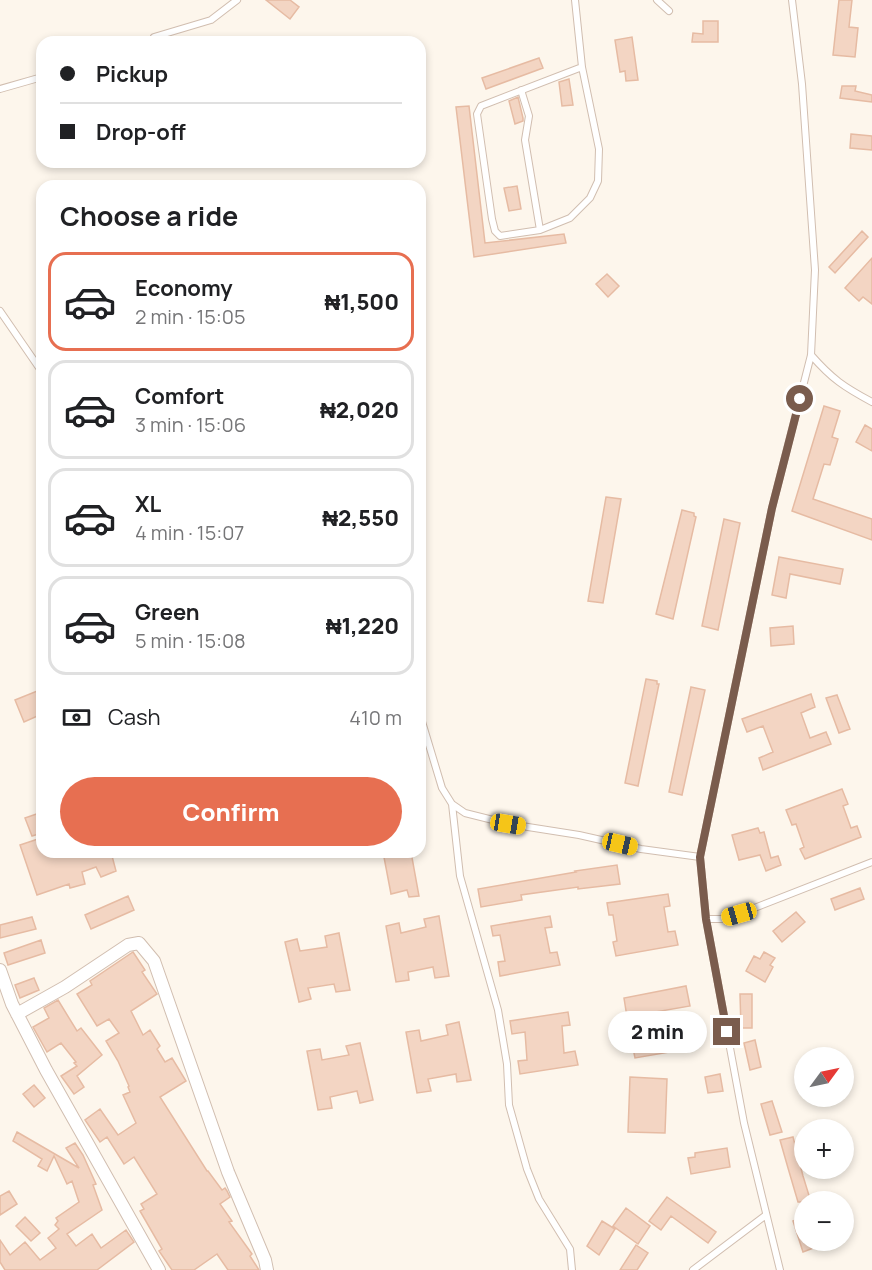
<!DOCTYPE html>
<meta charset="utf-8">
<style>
:root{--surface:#fff;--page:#f2f2f2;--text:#202124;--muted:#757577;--line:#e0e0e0;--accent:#e76f51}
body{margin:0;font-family:Manrope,sans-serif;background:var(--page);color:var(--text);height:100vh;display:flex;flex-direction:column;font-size:22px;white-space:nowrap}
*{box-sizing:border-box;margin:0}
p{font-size:20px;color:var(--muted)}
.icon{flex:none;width:33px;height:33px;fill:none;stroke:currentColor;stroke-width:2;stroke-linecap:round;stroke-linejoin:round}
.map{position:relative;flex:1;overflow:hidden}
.sheet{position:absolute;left:36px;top:180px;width:390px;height:678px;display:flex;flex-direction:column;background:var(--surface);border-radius:18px;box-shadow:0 3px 9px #0003}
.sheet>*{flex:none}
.hud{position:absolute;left:36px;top:36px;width:390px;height:132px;border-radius:18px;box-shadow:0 3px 9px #0003;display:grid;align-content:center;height:132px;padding:0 24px;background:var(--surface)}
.needle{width:39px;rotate:57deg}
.controls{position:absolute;left:794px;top:1047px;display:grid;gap:12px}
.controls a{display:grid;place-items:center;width:60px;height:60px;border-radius:50%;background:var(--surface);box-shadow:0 3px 9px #0003;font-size:30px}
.end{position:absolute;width:27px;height:27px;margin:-14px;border:8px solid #7a5c4d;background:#fff;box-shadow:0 0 0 3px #fff}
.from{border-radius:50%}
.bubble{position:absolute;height:42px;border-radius:21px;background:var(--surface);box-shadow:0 3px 9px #0003;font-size:20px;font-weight:800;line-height:42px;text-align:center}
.car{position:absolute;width:18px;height:36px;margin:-18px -9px;border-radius:8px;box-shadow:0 0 4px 2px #0007;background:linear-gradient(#f5c518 24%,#345 0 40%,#f5c518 0 76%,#345 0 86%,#f5c518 0)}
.hud b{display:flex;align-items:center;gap:21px;height:57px;font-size:22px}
.hud b+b{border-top:2px solid var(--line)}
.hud i{width:15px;height:15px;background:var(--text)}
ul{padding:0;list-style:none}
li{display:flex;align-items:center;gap:18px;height:99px;margin:0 12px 9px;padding:0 12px;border:3px solid var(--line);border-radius:18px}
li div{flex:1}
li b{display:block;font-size:22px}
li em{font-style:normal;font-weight:800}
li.current{border-color:var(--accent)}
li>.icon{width:54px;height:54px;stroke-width:1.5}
h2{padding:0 24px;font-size:27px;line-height:72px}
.pay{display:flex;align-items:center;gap:15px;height:66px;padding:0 24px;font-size:22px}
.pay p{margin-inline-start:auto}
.button{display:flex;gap:12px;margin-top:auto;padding:12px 24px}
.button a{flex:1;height:69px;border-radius:36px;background:var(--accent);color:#fff;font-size:24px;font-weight:800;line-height:69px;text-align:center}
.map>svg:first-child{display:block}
.building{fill:#f3d5c3;stroke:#e6bba3;stroke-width:1.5}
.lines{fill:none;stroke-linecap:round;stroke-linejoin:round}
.lane-casing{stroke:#d1beb0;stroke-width:8}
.street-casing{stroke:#d1beb0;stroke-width:14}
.lane{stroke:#fff;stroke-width:6}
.street{stroke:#fff;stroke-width:12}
.route{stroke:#7a5c4d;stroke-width:8}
</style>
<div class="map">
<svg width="872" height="1270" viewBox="0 0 872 1270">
<rect width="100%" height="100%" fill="#fdf6ec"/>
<path class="building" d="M266 0H290L299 7 290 19Z
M839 0H852L849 27 858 28 855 57 833 55Z
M703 21H718V42H692L693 33 703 34Z
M632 37 638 80 626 81 625 71 620 72 615 40Z
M539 58 543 68 486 89 482 78Z
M569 79 573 105 562 106 559 82Z
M842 86H856L855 91 872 95V102L840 98Z
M518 97 523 118V121L515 124 509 101Z
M469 106 485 243 564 234 566 243 474 257 456 107Z
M851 134 872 136V150L850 148Z
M517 186 521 209 509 211 504 188Z
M862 231 868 237 835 273 829 267Z
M872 258V304L863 297 859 301 845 288Z
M607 274 619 286 608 297 596 284Z
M824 406 840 411 832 437 838 439 830 465 824 464 813 499 872 519V540L792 511Z
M865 425 872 429V451L856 442Z
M606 497 621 499 603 603 588 601Z
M682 510 694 513V516L696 517 673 619 656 614Z
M724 519 740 523 718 630 702 626Z
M779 557 843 569 840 584 790 574 786 598 772 595Z
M793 626 794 644 771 646 770 628Z
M646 679 657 681V684H659L638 786 625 783Z
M691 687 705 690 682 795 669 792Z
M42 689V714L24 722 15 700Z
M811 694 815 707 801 713 810 738 826 732 831 744 763 770 759 758 773 752 763 726 747 732 742 719Z
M837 695 850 729 839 733 826 698Z
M842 789 848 804 843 806 851 828 857 826 861 837 805 859 800 849 804 847 796 824 792 825 786 810Z
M42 812V833L32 836 25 818Z
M758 828 760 833 764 832 771 858 778 856 781 865 766 871 760 855 739 860 732 835Z
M38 839 42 852H111L116 871 101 877 96 867 82 872 85 884 70 888 69 884 37 895 20 845Z
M383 852H411L419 896 409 897 407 890 391 894Z
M617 865 620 884 578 889V887L521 895 522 900 481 907 478 889 576 872 575 871Z
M860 888 864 899 835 910 831 899Z
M668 894 670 906 664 907 668 932 675 931 678 945 616 956 613 942 617 941 613 915H609L607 903Z
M128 896 134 910 91 929 85 915Z
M796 912 805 922 782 942 773 931Z
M439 916 449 976 435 978 433 967 408 972 409 980 396 982 386 926 399 923 401 933 426 927 424 919Z
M550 916 552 927 545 928 550 953 557 952 560 965 500 976 498 962 505 961 500 935 493 936 491 926Z
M32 917 36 929 0 938V925Z
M339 933 350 990 336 992 334 984 308 988 311 999 299 1002 285 942 297 939 300 951 327 947 325 936Z
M41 940 45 953 8 965 4 953Z
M133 952 145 970 142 972 157 994 131 1011 143 1035 150 1030 160 1046 157 1049 165 1062 172 1058 186 1081 160 1097 207 1171H208L222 1190 225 1188 227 1191 230 1197 220 1204 232 1221 229 1222 252 1254 250 1256 259 1270H228L217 1254 194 1270H172L159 1251 162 1249 140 1211 144 1209 141 1204 157 1194 134 1157 124 1164 107 1137 100 1142 85 1120 100 1109 118 1135 136 1123 123 1095 130 1092 128 1087 129 1086 118 1061 106 1041 119 1033 109 1019 97 1026 77 994 92 985 90 981Z
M764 952 775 958 770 965 773 967 765 982 746 971 754 956 760 959Z
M34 978 39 990 20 998 15 985Z
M686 986 690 1006 627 1017 624 998Z
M740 994H752V1028H741Z
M58 1000 77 1031 81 1028 102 1055 77 1076 84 1087 74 1094 61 1076 77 1066 74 1063 76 1062 61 1043 47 1052 33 1027 49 1018 44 1008Z
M568 1012 570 1025 562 1026 564 1053 575 1051 578 1065 520 1074 518 1061 527 1060 525 1032 512 1034 510 1021Z
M459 1022 471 1080 457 1082 456 1074 428 1079 431 1091 417 1093 406 1032 419 1030 421 1041 448 1035 446 1025Z
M695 1027 699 1047 635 1058 631 1038Z
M755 1040 761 1067 750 1070 744 1043Z
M360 1043 373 1100 360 1103 357 1091 330 1097 332 1108 318 1110 307 1051 320 1049 322 1060 349 1055 346 1046Z
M720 1074 723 1091 708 1093 705 1077Z
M630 1077 667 1079 665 1133 628 1132Z
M34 1085 45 1098 34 1107 23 1094Z
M772 1101 782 1132 770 1135 761 1104Z
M17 1132 79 1168 66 1148 75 1143 83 1155 96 1184 93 1185 102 1210 67 1234 76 1246 92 1234 101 1248 126 1230 134 1242 97 1270H5L0 1262V1240L10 1255 25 1242 40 1260 56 1248 48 1238 59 1229 55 1225 58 1221 56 1218 79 1202 72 1181 67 1184 54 1156 47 1171 38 1166 42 1159 13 1141Z
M793 1137 803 1176 811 1202H798L788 1168 780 1140Z
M727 1148 730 1167 691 1174 688 1158 695 1157V1153Z
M9 1191 17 1204 0 1215V1196Z
M667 1197 716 1232 708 1243 671 1216 661 1230 649 1221Z
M626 1208 650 1226 638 1244 613 1226Z
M25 1217 40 1233 31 1241 16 1226Z
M804 1217V1240H814L816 1247 803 1252 793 1221Z
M602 1221 615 1229 599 1255 587 1246Z
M636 1245 648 1253 637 1270H620Z"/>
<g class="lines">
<g class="lane-casing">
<path id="lane" d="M575 0 582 67 599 149 598 181 590 198 570 218 540 230 500 236 495 231 492 219 477 114 481 106 582 67
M657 0 669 11
M154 37 211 20 237 0
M0 89 42 77
M521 90 529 116 525 140 540 230
M0 311 42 372
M811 355C832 379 844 387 872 402
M420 715 442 788 452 804 465 813 509 824 579 835 641 849 700 857
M452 804 460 876 498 1010 507 1064 509 1105 527 1169 539 1199 570 1249 572 1270
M706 919H721L739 914 872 862
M693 1270 766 1215
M780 1270 744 1123 706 919 700 857 772 508 811 355 815 270 802 84 792 0"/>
</g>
<g class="street-casing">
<path id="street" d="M0 970 12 1004 46 1070 159 1270
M17 1014 65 987 128 945 139 943 154 961 228 1172 265 1260 267 1270"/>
</g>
<use href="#lane" class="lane"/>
<use href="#street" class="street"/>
</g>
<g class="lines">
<path class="route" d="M727 1032 706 919 700 857 772 508 800 399"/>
</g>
</svg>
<div class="controls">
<a><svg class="needle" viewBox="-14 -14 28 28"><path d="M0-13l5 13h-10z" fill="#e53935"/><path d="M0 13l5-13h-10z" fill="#757577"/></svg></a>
<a>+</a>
<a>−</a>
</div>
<i class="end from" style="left:800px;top:399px"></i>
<i class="end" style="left:727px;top:1032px"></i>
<div class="bubble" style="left:608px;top:1011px;width:99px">2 min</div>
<i class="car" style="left:508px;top:824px;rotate:99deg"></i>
<i class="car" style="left:620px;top:844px;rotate:103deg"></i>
<i class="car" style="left:739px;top:914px;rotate:254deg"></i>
<div class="hud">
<b><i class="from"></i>Pickup</b>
<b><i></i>Drop-off</b>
</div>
<section class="sheet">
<h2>Choose a ride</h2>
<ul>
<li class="current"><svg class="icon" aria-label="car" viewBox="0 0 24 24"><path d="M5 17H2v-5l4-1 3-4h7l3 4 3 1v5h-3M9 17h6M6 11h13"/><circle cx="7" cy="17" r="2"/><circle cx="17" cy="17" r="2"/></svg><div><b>Economy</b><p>2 min · 15:05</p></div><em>₦1,500</em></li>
<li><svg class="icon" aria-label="car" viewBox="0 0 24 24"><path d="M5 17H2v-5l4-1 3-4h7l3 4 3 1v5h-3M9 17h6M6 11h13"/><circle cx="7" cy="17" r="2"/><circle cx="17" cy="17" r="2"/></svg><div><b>Comfort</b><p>3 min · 15:06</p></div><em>₦2,020</em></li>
<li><svg class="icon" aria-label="car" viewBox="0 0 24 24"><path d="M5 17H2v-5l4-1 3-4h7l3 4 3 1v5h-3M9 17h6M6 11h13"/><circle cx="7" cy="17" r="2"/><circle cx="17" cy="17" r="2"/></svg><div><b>XL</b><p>4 min · 15:07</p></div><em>₦2,550</em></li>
<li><svg class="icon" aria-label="car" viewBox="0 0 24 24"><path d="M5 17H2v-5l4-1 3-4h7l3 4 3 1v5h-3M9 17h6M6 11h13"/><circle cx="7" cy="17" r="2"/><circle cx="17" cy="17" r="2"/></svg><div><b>Green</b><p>5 min · 15:08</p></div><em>₦1,220</em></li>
</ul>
<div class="pay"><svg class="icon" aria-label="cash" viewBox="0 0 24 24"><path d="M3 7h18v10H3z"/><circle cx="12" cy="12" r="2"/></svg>Cash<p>410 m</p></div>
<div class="button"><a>Confirm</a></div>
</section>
</div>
